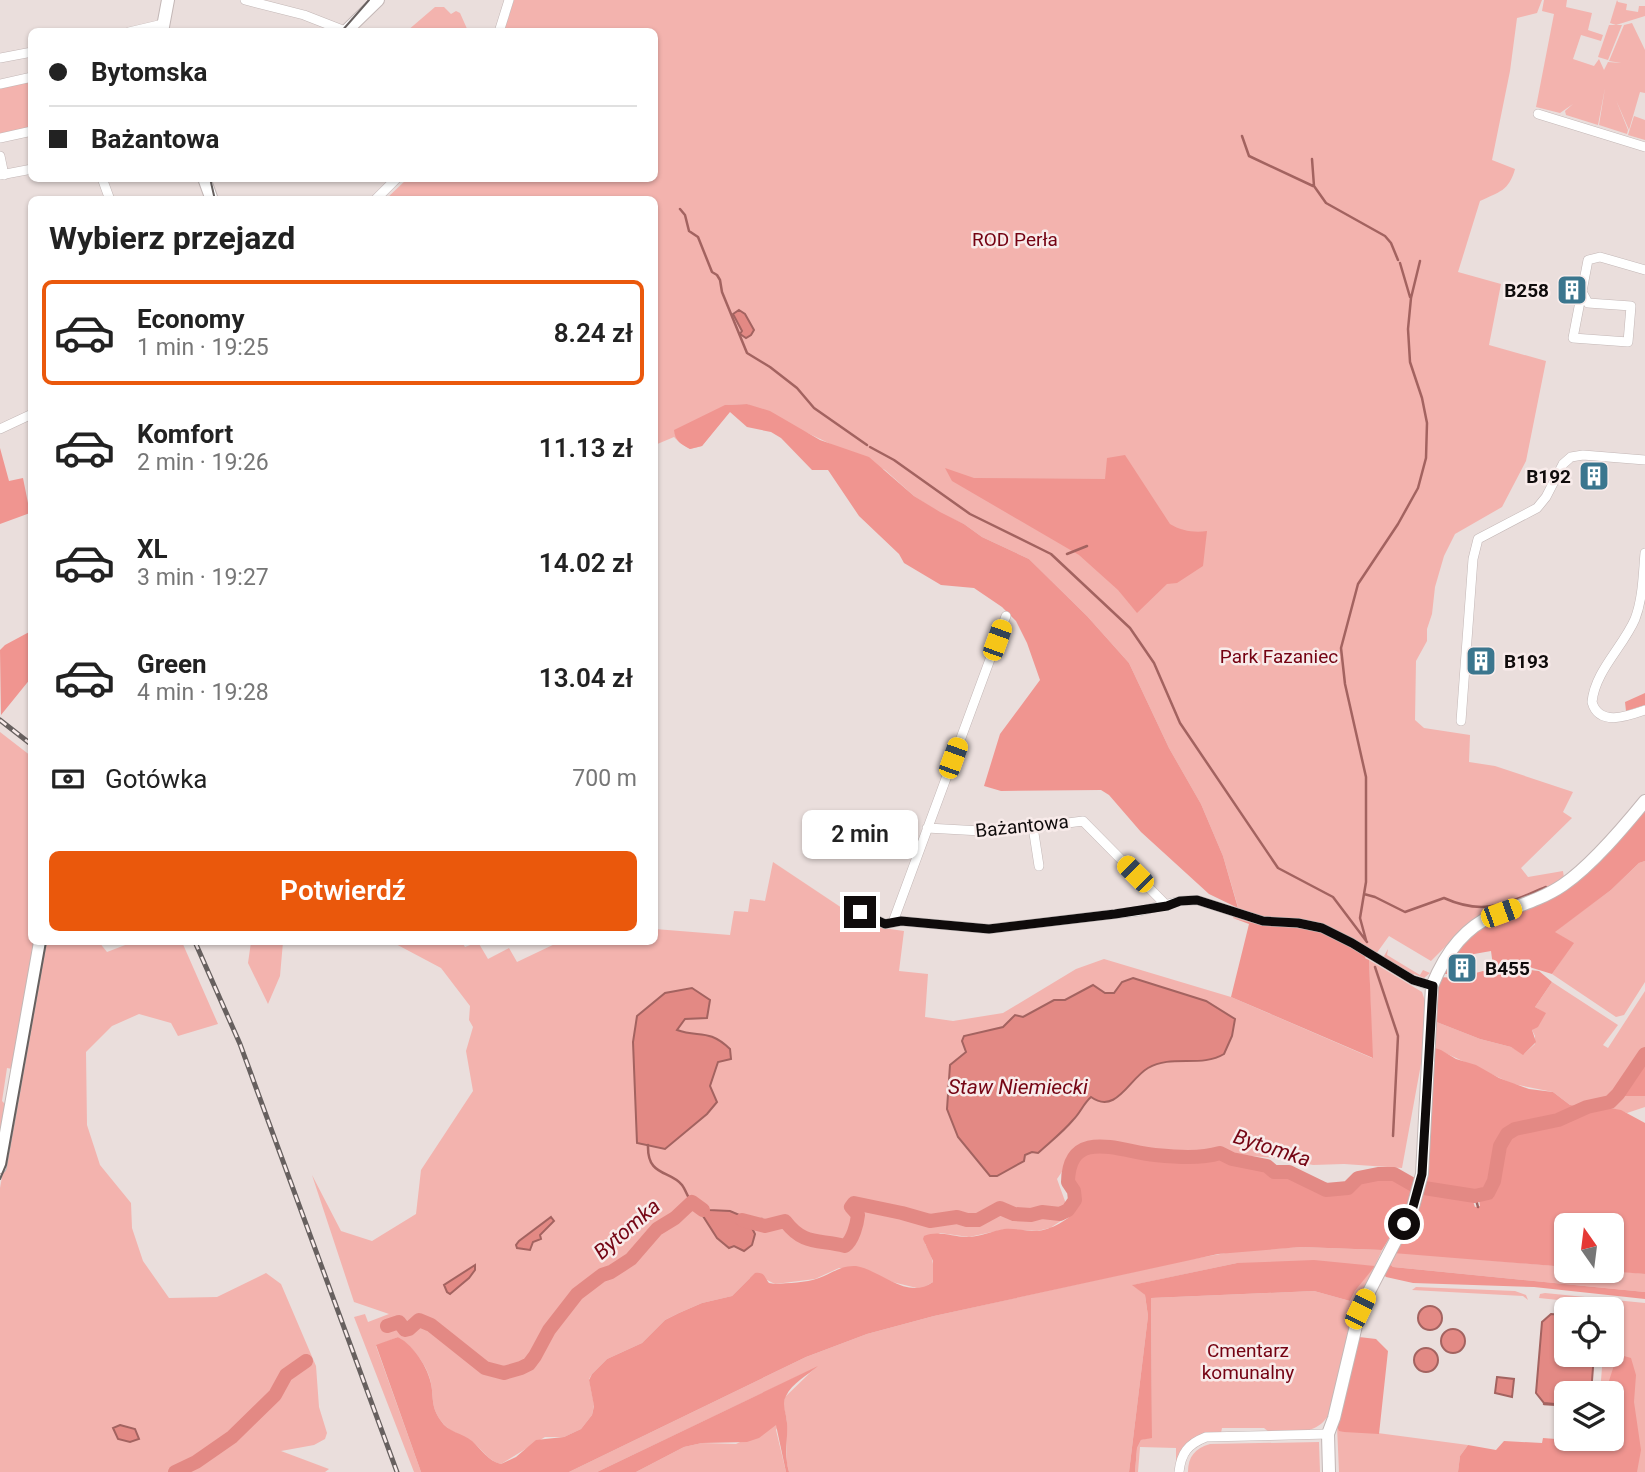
<!DOCTYPE html>
<html lang="pl">
<meta charset="utf-8">
<style>
:root{--surface:#fff;--page:#f2f2f2;--text:#222;--muted:#767676;--line:#e0e0e0;--accent:#ea580c}
body{margin:0;font-family:Roboto,sans-serif;background:var(--page);color:var(--text);height:100vh;display:flex;flex-direction:column;font-size:26px;white-space:nowrap}
*{box-sizing:border-box;margin:0}
p{font-size:23px;color:var(--muted)}
.icon{flex:none;width:38px;height:38px;fill:none;stroke:currentColor;stroke-width:2;stroke-linecap:round;stroke-linejoin:round}
.map{position:relative;flex:1;overflow:hidden}
.side{position:absolute;left:28px;top:196px;width:630px;height:749px;display:flex;flex-direction:column;background:var(--surface);border-radius:10px;box-shadow:0 2px 5px #0004}
.side>*{flex:none}
.guide{position:absolute;left:28px;top:28px;width:630px;height:154px;border-radius:10px;box-shadow:0 2px 5px #0004;display:grid;align-content:center;height:154px;padding:0 21px;background:var(--surface)}
.needle{width:46px;rotate:346deg}
.buttons{position:absolute;left:1554px;top:1213px;display:grid;gap:14px}
.buttons a{display:grid;place-items:center;width:70px;height:70px;border-radius:10px;background:var(--surface);box-shadow:0 2px 5px #0004;font-size:35px}
.end{position:absolute;width:32px;height:32px;margin:-16px;border:9px solid #0f0b0b;background:#fff;box-shadow:0 0 0 4px #fff}
.from{border-radius:50%}
.bubble{position:absolute;height:49px;border-radius:10px;background:var(--surface);box-shadow:0 2px 5px #0004;font-size:23px;font-weight:600;line-height:49px;text-align:center}
.car{position:absolute;width:21px;height:42px;margin:-21px -10px;border-radius:9px;box-shadow:0 0 5px 2px #0007;background:linear-gradient(#f5c518 24%,#345 0 40%,#f5c518 0 76%,#345 0 86%,#f5c518 0)}
.guide b{display:flex;align-items:center;gap:24px;height:66px;font-size:26px}
.guide b+b{border-top:2px solid var(--line)}
.guide i{width:18px;height:18px;background:var(--text)}
ul{padding:0;list-style:none}
li{display:flex;align-items:center;gap:21px;height:105px;margin:0 14px 10px;padding:0 7px;border:4px solid transparent;border-radius:10px}
li div{flex:1}
li b{display:block;font-size:26px}
li em{font-style:normal;font-weight:600}
li.selected{border-color:var(--accent)}
li>.icon{width:63px;height:63px;stroke-width:1.5}
h2{padding:0 21px;font-size:32px;line-height:84px}
.pay{display:flex;align-items:center;gap:18px;height:77px;padding:0 21px;font-size:26px}
.pay p{margin-inline-start:auto}
.cta{display:flex;gap:14px;margin-top:auto;padding:14px 21px}
.cta a{flex:1;height:80px;border-radius:10px;background:var(--accent);color:#fff;font-size:28px;font-weight:600;line-height:80px;text-align:center}
.map>svg:first-child{display:block}
.green{fill:#f3b3ae;fill-rule:evenodd}
.forest{fill:#f09590}
.water{fill:#e38984;stroke:#a36360;stroke-width:2}
.lines{fill:none;stroke-linecap:round;stroke-linejoin:round}
.stream{stroke:#a36360;stroke-width:2.5}
.river{stroke:#e38984;stroke-width:14}
.street-casing{stroke:#c3b7b6;stroke-width:10}
.secondary-casing{stroke:#c3b7b6;stroke-width:14}
.street{stroke:#fff;stroke-width:9}
.secondary{stroke:#fff;stroke-width:12}
.tram{stroke:#67605f;stroke-width:2}
.rail-casing{stroke:#67605f;stroke-width:5}
.rail{stroke:#f8ebea;stroke-width:2.5;stroke-dasharray:8;stroke-linecap:butt}
.route{stroke:#0f0b0b;stroke-width:9}
.labels{text-anchor:middle;dominant-baseline:central;stroke-width:5;stroke-linejoin:round;paint-order:stroke}
.park-label{font-size:19px;fill:#740212;stroke:#f8ebea}
.poi-label{font-size:19px;font-weight:bold;fill:#0f0b0b;stroke:#f8ebea;text-anchor:end}
.street-label{font-size:19px;fill:#0f0b0b;stroke:#f8ebea}
.water-label{font-size:21px;font-style:italic;fill:#750514;stroke:#f8ebea}
</style>
<div class="map">
<svg width="1645" height="1472" viewBox="0 0 1645 1472">
<rect width="100%" height="100%" fill="#eadedc"/>
<path class="green" d="M514 0H1542L1537 13 1517 18 1510 71 1492 160 1515 169C1509 191 1499 192 1480 201L1458 272 1501 284 1489 345 1546 361 1526 461 1502 507 1455 534 1444 556 1435 587 1432 614 1427 629V641L1416 661 1415 720 1424 728 1470 735 1469 762 1495 766 1573 792 1563 812 1572 818 1521 868 1528 877 1563 871 1564 878 1554 885 1460 932 1431 961 1389 936 1376 954 1233 918 1238 907 1223 856 1201 804 1169 748 1129 663 1087 616 1029 559 982 537 964 524 940 513 914 496 885 470 747 404 726 405 730 411 702 446 690 449 680 443 674 437 655 445 654 200H385L407 179 654 178V32L504 31Z
M1544 0H1567L1566 7 1592 13 1588 30 1603 35 1601 41 1581 35 1573 59 1594 66 1599 59 1604 70 1608 62 1621 63 1609 61 1624 25 1632 23 1645 50V93L1640 92 1629 130 1616 100 1628 130 1627 134 1599 125 1605 88 1598 125 1566 115 1565 111 1573 104 1560 113 1536 107 1554 14 1542 11Z
M1617 0 1618 2 1627 4 1626 10 1638 12 1639 6H1645V16L1616 25 1610 23Z
M435 7H444L451 14 456 11 460 13 468 31H407Z
M1609 25H1622L1608 60 1598 57Z
M31 81V128L0 135V87Z
M1634 116 1645 120V140L1628 135Z
M0 732 31 756 32 942H35L12 1069 7 1068 2 1101 6 1105 0 1137Z
M1645 861V982L1624 1015 1616 1017 1552 974 1573 943 1554 932 1611 890 1639 863Z
M773 862 854 916 876 927 904 931 899 971 928 974 925 1017 953 1021 1003 1013 1076 969 1104 959 1231 997 1372 1058 1369 960 1422 992 1425 1001H1427L1423 1053 1402 1168 1344 1164 1313 1165 1285 1159 1205 1152H1170L1116 1143 1080 1145 1057 1179 1070 1215 1050 1228 1037 1231 1006 1229 969 1237 940 1233 925 1244C933 1256 935 1268 933 1282L921 1289 884 1280 867 1270 839 1268 815 1279 775 1284 767 1280 750 1278 732 1296 702 1303 679 1313 665 1320 642 1343 607 1359 592 1374 589 1379 594 1405 592 1415 581 1429 564 1437H545L501 1464C489 1461 485 1453 476 1445 465 1435 449 1433 441 1421 433 1410 433 1403 432 1390 431 1370 415 1348 398 1337L376 1346 421 1472H414L354 1317 365 1314 368 1322 389 1314 354 1302 312 1175 341 1231 372 1241 416 1214 421 1170 473 1091 466 1051 473 1027 469 1020 470 1006 441 968 392 942H462L465 947 478 942 488 959 509 948 517 962 559 942H654L655 929 730 935 734 911 748 912 750 899 765 901ZM1133 978 1206 1001 1235 1019 1232 1037 1224 1054C1201 1068 1172 1054 1148 1068 1130 1078 1115 1116 1091 1096 1083 1104 1081 1112 1074 1120 1063 1132 1050 1142 1038 1153 1023 1150 1009 1168 997 1176L964 1144 950 1082V1065L966 1051 962 1041C973 1029 988 1035 1002 1027 1007 1025 1011 1019 1015 1015L1023 1017 1054 1000H1065L1093 985 1105 993H1114L1122 982Z
M44 942H99L107 952 133 942H182L218 1024 178 1036 171 1023 139 1014 112 1026 86 1052 87 1125 100 1165 131 1203 132 1228 143 1261 169 1298 217 1297 266 1273 281 1284 316 1366 319 1407 327 1433 325 1439 314 1445 281 1451 329 1469 325 1472H0V1188Z
M251 942H283L280 976 268 1004 248 963Z
M1388 949 1387 955 1420 975 1423 970 1430 973 1424 978 1414 974 1412 976 1386 959 1384 956Z
M1552 982 1618 1025 1603 1045 1608 1048 1645 991V1052L1615 1092 1603 1100 1579 1106 1570 1105 1553 1092 1513 1084 1432 1047 1434 1021 1480 1039 1511 1047 1524 1054 1535 1044V1036L1532 1030 1545 1013 1535 1007Z
M1622 1094 1625 1096H1645V1107L1627 1113 1605 1106 1614 1104 1622 1099Z
M1301 1247 1382 1250 1350 1323 1329 1414C1316 1437 1293 1431 1269 1432L1264 1428H1222L1221 1433C1197 1434 1183 1439 1176 1464V1448L1140 1447 1138 1472H1135L1137 1448 1141 1440 1152 1437 1151 1298 1314 1291 1350 1301 1355 1291 1374 1266 1237 1263 1133 1285 1145 1295 1148 1316 1129 1472H789L787 1463V1420L783 1405 785 1397 815 1368 597 1472H569L806 1357 867 1334 934 1316 1187 1260 1237 1251Z
M1399 1252 1566 1267V1270H1607L1645 1274V1292L1393 1267 1390 1264 1393 1253Z
M1416 1287 1515 1291 1526 1295 1528 1300 1523 1296 1412 1290Z
M1545 1293 1645 1303V1472H1598L1596 1439 1612 1438V1393H1600L1603 1355 1612 1354V1309H1607V1305L1539 1298 1540 1294Z
M780 1422 776 1430 786 1472H636L684 1447 702 1443 736 1444Z
M1337 1426 1344 1432H1370L1468 1445 1460 1456 1458 1472H1339Z
M1319 1442 1320 1472H1188C1188 1457 1195 1448 1210 1444Z"/>
<path class="forest" d="M747 404 770 411 820 440 869 457 914 496 940 512 964 524 982 537 1029 559 1087 616 1129 663 1169 748 1201 804 1223 856 1238 908 1209 894 1141 832 1109 795 1101 790 1001 791 984 786 1000 734 1040 680 1027 643 1016 621 1002 607 974 588 941 585 904 563 899 554 859 516 828 470H812L781 438 771 432 747 427 730 412 702 446 690 449C681 444 675 441 674 430L725 405Z
M0 448 9 481 23 478 30 513 0 524Z
M1125 455 1170 524C1181 531 1195 533 1207 531L1203 566 1177 583 1167 584 1137 613 1118 590 1079 555 952 481 945 468 974 478 1105 479 1107 458Z
M31 631V678L1 715 0 650 5 645Z
M1645 693V705L1626 711 1625 702Z
M1645 803V861L1639 863 1611 890 1555 932 1574 943 1552 974 1526 966 1496 971 1484 967 1493 966 1491 951 1474 954 1472 969 1467 971 1466 964H1458V974H1439L1442 965 1482 923 1545 898Z
M1233 918 1261 925 1318 930 1367 955 1365 958 1369 960 1373 1058 1231 997 1249 924Z
M1521 969 1539 971 1552 982 1535 1007 1546 1013 1538 1027 1532 1030 1536 1042 1523 1055 1511 1047 1480 1039 1434 1021 1439 977 1457 978 1483 971 1500 974Z
M1432 1047 1441 1050 1456 1059 1476 1065 1499 1078 1529 1089 1553 1092 1570 1105 1579 1106C1571 1109 1563 1115 1555 1117 1537 1123 1519 1118 1504 1133 1487 1148 1500 1179 1481 1192L1423 1185Z
M1645 1056V1096H1625L1622 1092 1623 1087Z
M1600 1106 1621 1110 1645 1123V1274L1607 1271 1612 1270V1225H1566V1267L1393 1253 1420 1191 1469 1199 1473 1201 1475 1207 1480 1206 1479 1199 1485 1198 1495 1189 1503 1145 1513 1133 1554 1124 1573 1114Z
M1096 1148 1157 1159H1204L1221 1155 1229 1161 1266 1168 1275 1174 1292 1176 1323 1192H1341L1353 1188 1361 1180 1385 1176 1401 1179 1414 1188 1410 1205 1382 1250 1301 1247 1218 1254 934 1316 867 1334 806 1357 569 1472H421L376 1345 398 1337C415 1346 431 1372 432 1390 433 1403 433 1410 441 1421 448 1432 462 1433 472 1441 482 1450 488 1461 501 1464L516 1457 536 1440 564 1437 581 1429 592 1415 594 1406 589 1380 592 1374 607 1359 642 1343 665 1320 679 1313 702 1303 732 1296 755 1273C765 1272 764 1277 769 1283L775 1284C789 1283 805 1283 819 1278 831 1274 841 1265 856 1266 881 1270 907 1301 933 1282V1261L923 1239 924 1236C939 1230 952 1237 967 1237 980 1237 992 1231 1004 1229 1015 1228 1026 1231 1037 1231 1050 1230 1071 1220 1077 1207 1082 1197 1079 1190 1071 1183L1073 1171 1080 1155Z
M1314 1260 1375 1266 1355 1291 1350 1301 1314 1291 1151 1298 1152 1438 1141 1440 1137 1448 1135 1472H1129L1148 1316 1145 1295 1132 1285 1237 1263Z
M1390 1264 1393 1267 1645 1292V1299L1534 1287 1413 1283 1386 1277 1384 1275Z
M1359 1337 1376 1339 1388 1351 1379 1434 1344 1432 1339 1431 1337 1426Z
M1624 1356 1631 1358 1636 1375 1634 1402 1641 1450 1637 1472H1458L1460 1456 1468 1445 1496 1450 1504 1441 1542 1443 1543 1438 1595 1442 1596 1439 1612 1438V1393H1600L1608 1384 1616 1359Z
M818 1366C808 1375 792 1383 786 1396 781 1405 787 1414 787 1423 788 1440 784 1455 789 1472H786L776 1425 759 1438 747 1442 702 1443 684 1447 636 1472H597Z"/>
<path class="water" d="M739 310 745 314 754 330 751 335 746 338 740 334 742 331 733 314Z
M1133 978 1206 1001 1235 1019 1232 1036 1224 1054C1201 1068 1172 1054 1148 1068 1129 1079 1116 1115 1091 1097 1083 1104 1081 1112 1073 1120 1063 1132 1050 1142 1038 1153L1032 1152 1025 1155 1024 1161 997 1176H990L958 1137 947 1109 950 1065 966 1052 962 1041 964 1036 1003 1027 1015 1015 1023 1017 1054 1000H1065L1093 985 1105 993H1114L1122 982Z
M692 988 710 1000 707 1018 685 1019 677 1030C699 1038 708 1028 730 1049L731 1059 718 1062 710 1086 717 1102 707 1114 665 1149 637 1143 633 1042 637 1016 665 993Z
M691 1199 709 1210 730 1211 751 1220 761 1219 758 1228H752L755 1234 752 1245 744 1251 734 1246 729 1248 717 1238 701 1213 689 1204Z
M551 1217 554 1221 540 1235 541 1239 533 1242 530 1250 517 1248 516 1245 519 1241Z
M475 1265V1270L469 1278 450 1294 447 1292 444 1285Z
M1418 1318a12 12 0 1 1 24 0a12 12 0 1 1-24 0Z
M1551 1314 1563 1315 1566 1319V1354L1594 1355 1591 1393H1566V1402L1557 1401 1555 1404 1544 1403 1536 1393 1542 1322Z
M1441 1341a12 12 0 1 1 24 0a12 12 0 1 1-24 0Z
M1414 1360a12 12 0 1 1 24 0a12 12 0 1 1-24 0Z
M1497 1377 1514 1379 1512 1397 1495 1393Z
M120 1425 135 1429 139 1439 130 1442 118 1439 113 1428Z"/>
<g class="lines">
<path class="stream" d="M1242 136 1249 156 1313 186
M1312 159 1314 186 1326 203 1385 236 1391 243 1398 260
M680 209 685 215 689 231 698 237 712 272 717 275 720 280 722 292 747 353 770 367 797 388 814 408 867 445
M1400 263 1410 297
M870 447 894 460 970 514 1051 554 1130 628 1154 663 1180 723 1278 868 1333 897 1367 942
M1067 554 1087 546
M1364 894 1375 897 1405 912 1444 898C1486 917 1508 902 1546 887
M1366 940 1360 918 1366 882V777L1345 684 1341 648 1358 584 1398 524 1418 488 1426 458 1427 423 1422 398 1410 362 1408 329 1411 298 1420 261
M1375 967 1398 1036 1393 1136
M648 1145C647 1177 670 1170 682 1185 685 1189 687 1195 690 1200
M1475 1196 1478 1207
M1544 1404 1560 1405 1563 1402"/>
<path class="river" d="M1424 1188 1475 1196 1488 1193 1494 1181 1500 1146 1507 1134 1515 1129 1558 1120 1587 1107 1610 1102 1618 1094 1645 1054
M742 1220 765 1226 785 1221C804 1246 818 1239 845 1246 853 1240 857 1224 858 1215L851 1207 854 1203 902 1213 930 1221 957 1217 967 1220H978L1000 1208 1014 1214 1031 1215 1042 1212 1060 1214 1068 1210 1075 1200 1074 1191 1068 1182C1069 1126 1122 1152 1155 1155 1176 1157 1200 1159 1220 1153L1232 1159 1267 1166 1274 1172H1289L1326 1190 1348 1188 1358 1178 1378 1174H1394L1415 1186
M387 1326 399 1322 405 1330 409 1329 419 1320 431 1325 485 1368 504 1373 521 1368 529 1364 535 1356 549 1330 577 1294 602 1275 611 1272 631 1259 657 1229 675 1218 692 1202 703 1210
M175 1472 196 1462 232 1437 275 1395 286 1375 306 1361"/>
<g class="street-casing">
<path id="street" d="M245 0 304 15 345 31
M129 32 163 24
M499 32 509 0
M0 58 32 52
M0 84 32 77
M1538 114 1645 147
M0 138 32 131
M0 156 4 175
M0 175 32 169
M102 178 110 200
M375 200 397 178
M1582 292 1588 303 1631 306 1628 342 1573 338 1588 260 1600 257 1645 270
M0 429 32 414
M1645 553C1643 575 1643 598 1635 619 1623 647 1595 671 1592 702 1599 727 1628 716 1645 710
M1461 721 1473 559 1478 539 1537 508 1546 497 1563 464 1571 457 1583 455 1645 460
M1033 827 1039 866
M927 828 999 832 1083 821 1167 906
M860 912 885 924 901 921 989 929 1140 911 1180 901 1197 900 1263 921 1298 923 1322 928 1352 943 1413 980 1432 986
M893 922 1006 616
M1179 1472C1181 1453 1188 1444 1206 1437L1328 1434"/>
</g>
<g class="secondary-casing">
<path id="secondary" d="M162 32 168 0
M345 32 378 0
M204 178 212 200
M0 1167 40 942
M1329 1472 1328 1434 1334 1418 1360 1309 1413 1207 1422 1174 1432 986C1444 956 1463 928 1494 915 1517 906 1541 900 1563 885 1592 865 1623 828 1645 801"/>
</g>
<use href="#street" class="street"/>
<use href="#secondary" class="secondary"/>
<path class="tram" d="M341 32 369 0
M210 178 215 200
M0 1179 6 1165 46 942"/>
<g class="rail-casing">
<path id="rail" d="M0 720 32 745
M195 942 240 1044 397 1472"/>
</g>
<use href="#rail" class="rail"/>
</g>
<g class="lines">
<path class="route" d="M860 912 885 924 901 921 989 929 1115 914 1167 906 1180 901 1197 900 1263 921 1298 923 1322 928 1352 943 1413 980 1433 986 1422 1174 1413 1207 1404 1224"/>
</g>
<defs>
<g id="building-square" transform="scale(1.575)"><rect x="-9" y="-9" width="18" height="18" rx="4" fill="#3b768e" stroke="#f8ebea"/><path d="M-4-6H4V6H1V3H-1V6H-4ZM-2.5-4.3h1.7v1.8h-1.7ZM.8-4.3h1.7v1.8H.8ZM-2.5-1h1.7V.8h-1.7ZM.8-1h1.7V.8H.8Z" fill="#fff"/></g>
</defs>
<g fill-rule="evenodd">
<use href="#building-square" x="1572" y="290"/>
<use href="#building-square" x="1594" y="476"/>
<use href="#building-square" x="1481" y="661"/>
<use href="#building-square" x="1462" y="968"/>
</g>
<g class="labels">
<g class="park-label">
<text x="1015" y="239">ROD Perła</text>
<text x="1279" y="656">Park Fazaniec</text>
<text x="1248" y="1350">Cmentarz<tspan x="1248" dy="22">komunalny</tspan></text>
</g>
<g class="poi-label">
<text x="1549" y="290">B258</text>
<text x="1571" y="476">B192</text>
<text x="1504" y="661" text-anchor="start">B193</text>
<text x="1485" y="968" text-anchor="start">B455</text>
</g>
<g class="street-label">
<text transform="translate(1022 826) rotate(-6)">Bażantowa</text>
</g>
<g class="water-label">
<text x="1018" y="1087">Staw Niemiecki</text>
<text transform="translate(1272 1148) rotate(18)">Bytomka</text>
<text transform="translate(627 1229) rotate(-41)">Bytomka</text>
</g>
</g>
</svg>
<div class="buttons">
<a><svg class="needle" viewBox="-14 -14 28 28"><path d="M0-13l5 13h-10z" fill="#e53935"/><path d="M0 13l5-13h-10z" fill="#767676"/></svg></a>
<a><svg class="icon" aria-label="locate" viewBox="0 0 24 24"><circle cx="12" cy="12" r="6"/><path d="M12 2v4M12 18v4M2 12h4M18 12h4"/></svg></a>
<a><svg class="icon" aria-label="layers" viewBox="0 0 24 24"><path d="M12 4l9 5-9 5-9-5zM3 14l9 5 9-5"/></svg></a>
</div>
<i class="end from" style="left:1404px;top:1224px"></i>
<i class="end" style="left:860px;top:912px"></i>
<div class="bubble" style="left:802px;top:810px;width:116px">2 min</div>
<i class="car" style="left:997px;top:640px;rotate:20deg"></i>
<i class="car" style="left:953px;top:758px;rotate:20deg"></i>
<i class="car" style="left:1135px;top:874px;rotate:315deg"></i>
<i class="car" style="left:1501px;top:913px;rotate:70deg"></i>
<i class="car" style="left:1360px;top:1309px;rotate:26deg"></i>
<div class="guide">
<b><i class="from"></i>Bytomska</b>
<b><i></i>Bażantowa</b>
</div>
<section class="side">
<h2>Wybierz przejazd</h2>
<ul>
<li class="selected"><svg class="icon" aria-label="car" viewBox="0 0 24 24"><path d="M5 17H2v-5l4-1 3-4h7l3 4 3 1v5h-3M9 17h6M6 11h13"/><circle cx="7" cy="17" r="2"/><circle cx="17" cy="17" r="2"/></svg><div><b>Economy</b><p>1 min · 19:25</p></div><em>8.24 zł</em></li>
<li><svg class="icon" aria-label="car" viewBox="0 0 24 24"><path d="M5 17H2v-5l4-1 3-4h7l3 4 3 1v5h-3M9 17h6M6 11h13"/><circle cx="7" cy="17" r="2"/><circle cx="17" cy="17" r="2"/></svg><div><b>Komfort</b><p>2 min · 19:26</p></div><em>11.13 zł</em></li>
<li><svg class="icon" aria-label="car" viewBox="0 0 24 24"><path d="M5 17H2v-5l4-1 3-4h7l3 4 3 1v5h-3M9 17h6M6 11h13"/><circle cx="7" cy="17" r="2"/><circle cx="17" cy="17" r="2"/></svg><div><b>XL</b><p>3 min · 19:27</p></div><em>14.02 zł</em></li>
<li><svg class="icon" aria-label="car" viewBox="0 0 24 24"><path d="M5 17H2v-5l4-1 3-4h7l3 4 3 1v5h-3M9 17h6M6 11h13"/><circle cx="7" cy="17" r="2"/><circle cx="17" cy="17" r="2"/></svg><div><b>Green</b><p>4 min · 19:28</p></div><em>13.04 zł</em></li>
</ul>
<div class="pay"><svg class="icon" aria-label="cash" viewBox="0 0 24 24"><path d="M3 7h18v10H3z"/><circle cx="12" cy="12" r="2"/></svg>Gotówka<p>700 m</p></div>
<div class="cta"><a>Potwierdź</a></div>
</section>
</div>
